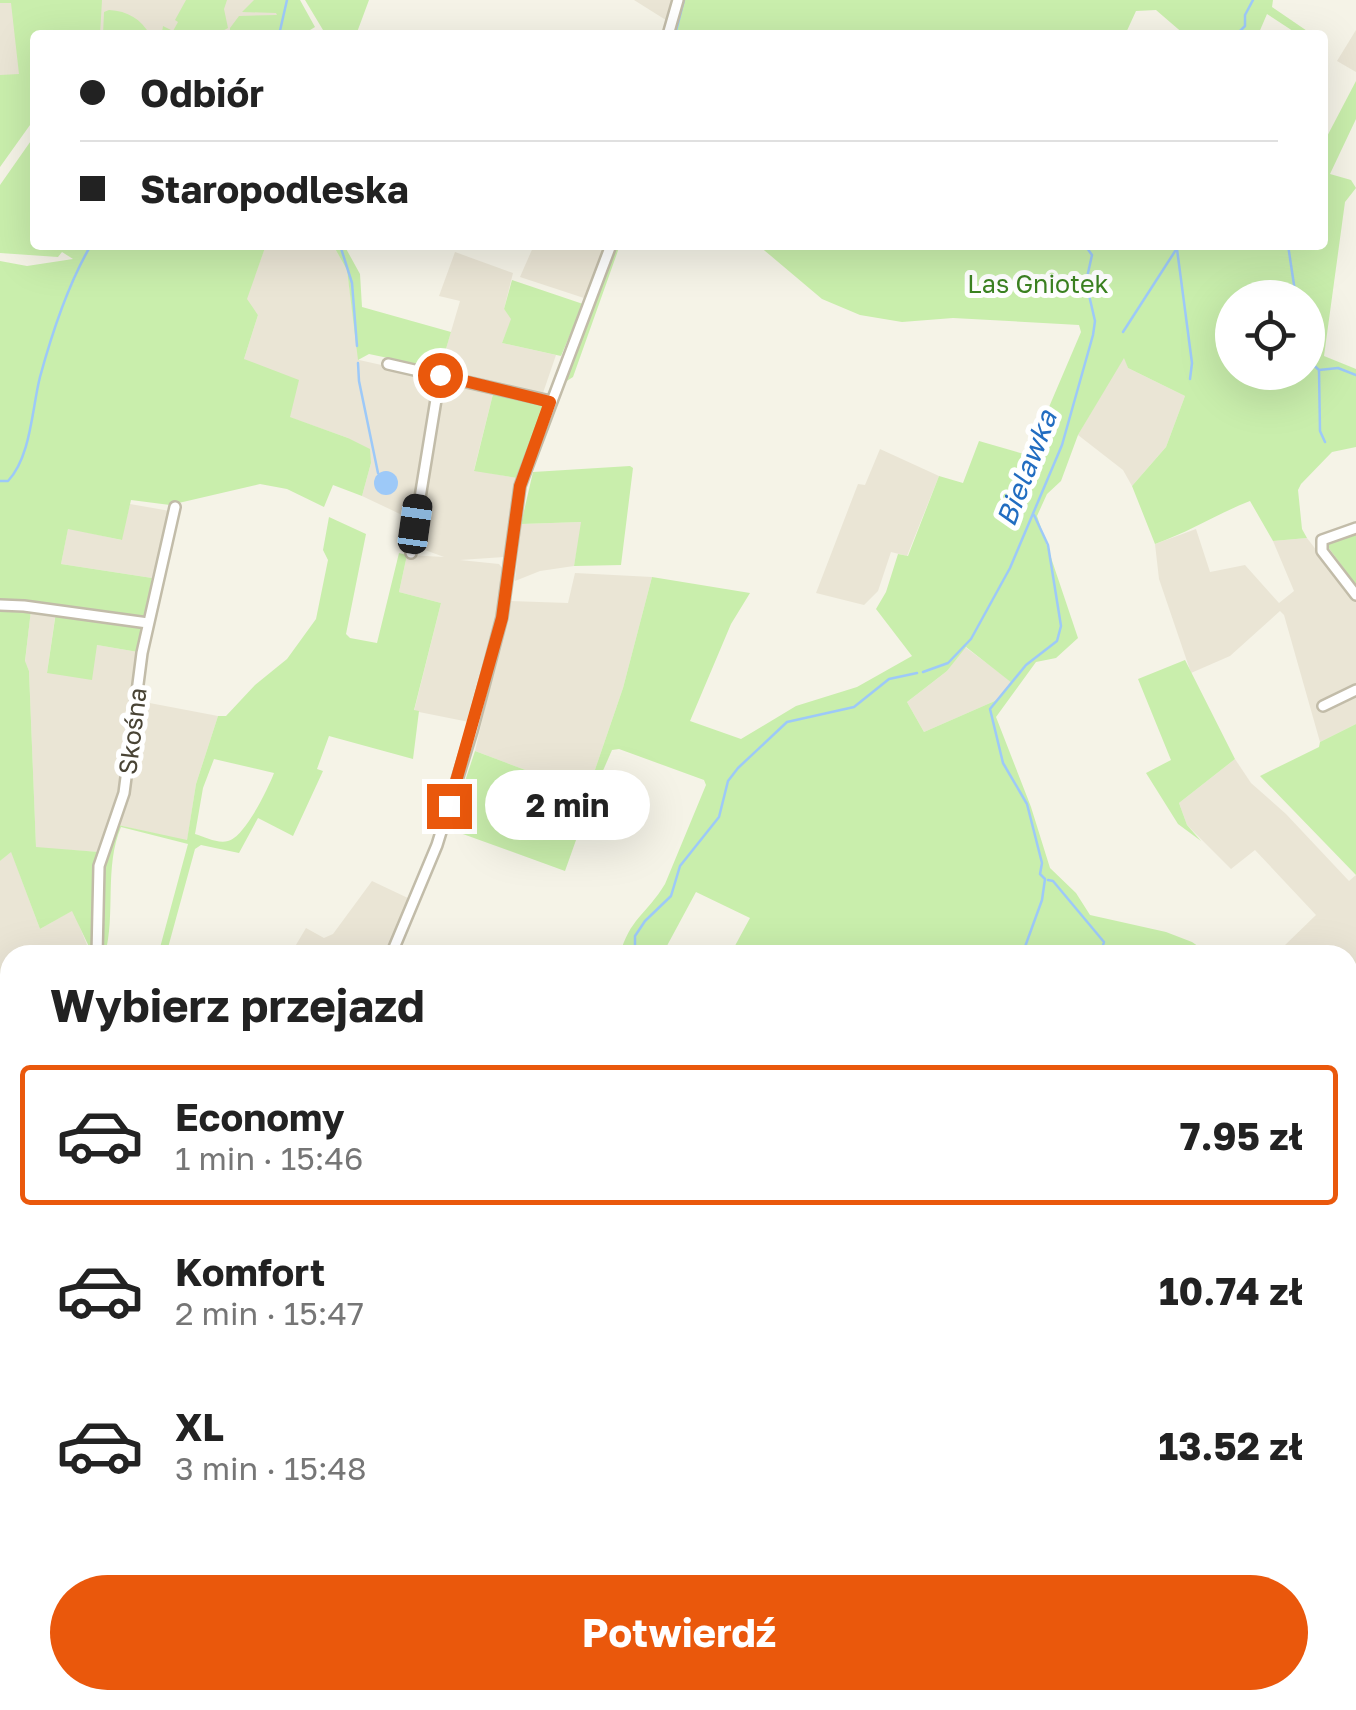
<!DOCTYPE html>
<html lang="pl">
<meta charset="utf-8">
<style>
:root{--surface:#fff;--page:#f2f2f2;--text:#222;--muted:#767676;--line:#e0e0e0;--accent:#ea580c}
body{margin:0;font-family:"Golos Text",sans-serif;background:var(--page);color:var(--text);height:100vh;display:flex;flex-direction:column;font-size:38px;white-space:nowrap}
*{box-sizing:border-box;margin:0}
p{font-size:32px;color:var(--muted)}
.icon{flex:none;width:55px;height:55px;fill:none;stroke:currentColor;stroke-width:2;stroke-linecap:round;stroke-linejoin:round}
.map{position:relative;flex:1;overflow:hidden}
.panel{position:absolute;left:0px;top:945px;width:1358px;height:765px;display:flex;flex-direction:column;background:var(--surface);border-radius:30px 30px 0 0;box-shadow:0 10px 40px #0002}
.panel>*{flex:none}
.top-card{position:absolute;left:30px;top:30px;width:1298px;height:220px;border-radius:10px;box-shadow:0 10px 40px #0002;display:grid;align-content:center;height:220px;padding:0 50px;background:var(--surface)}
.controls{position:absolute;left:1215px;top:280px;display:grid;gap:20px}
.controls a{display:grid;place-items:center;width:110px;height:110px;border-radius:50%;background:var(--surface);box-shadow:0 10px 40px #0002;font-size:50px}
.end{position:absolute;width:45px;height:45px;margin:-22px;border:12px solid #ea580c;background:#fff;box-shadow:0 0 0 5px #fff}
.from{border-radius:50%}
.bubble{position:absolute;height:70px;border-radius:35px;background:var(--surface);box-shadow:0 10px 40px #0002;font-size:32px;font-weight:700;line-height:70px;text-align:center}
.car{position:absolute;width:30px;height:60px;margin:-30px -15px;border-radius:12px;box-shadow:0 0 8px 2px #0007;background:linear-gradient(#222 24%,#8ab4d8 0 40%,#222 0 76%,#8ab4d8 0 86%,#222 0)}
.top-card b{display:flex;align-items:center;gap:35px;height:95px;font-size:38px}
.top-card b+b{border-top:2px solid var(--line)}
.top-card i{width:25px;height:25px;background:var(--text)}
ul{padding:0;list-style:none}
li{display:flex;align-items:center;gap:30px;height:140px;margin:0 20px 15px;padding:0 30px;border:5px solid transparent;border-radius:10px}
li div{flex:1}
li b{display:block;font-size:38px}
li em{font-style:normal;font-weight:700}
li.active{border-color:var(--accent)}
li>.icon{width:90px;height:90px;stroke-width:1.5}
h2{padding:0 50px;font-size:45px;line-height:120px}
.primary-button{display:flex;gap:20px;margin-top:auto;padding:20px 50px}
.primary-button a{flex:1;height:115px;border-radius:60px;background:var(--accent);color:#fff;font-size:40px;font-weight:700;line-height:115px;text-align:center}
.map>svg:first-child{display:block}
.residential{fill:#eae5d5}
.green{fill:#c9eeac;fill-rule:evenodd}
.water{fill:#9dc9f8}
.lines{fill:none;stroke-linecap:round;stroke-linejoin:round}
.stream{stroke:#9dc9f8;stroke-width:2.5}
.minor-casing{stroke:#c2bca9;stroke-width:14}
.minor{stroke:#fff;stroke-width:9}
.route{stroke:#ea580c;stroke-width:12}
.labels{text-anchor:middle;dominant-baseline:central;stroke-width:10;stroke-linejoin:round;paint-order:stroke}
.park-label{font-size:25px;fill:#3b8221;stroke:#fff}
.street-label{font-size:25px;fill:#494435;stroke:#fff}
.water-label{font-size:28px;font-style:italic;fill:#226dc1;stroke:#fff}
</style>
<div class="map">
<svg width="1356" height="1710" viewBox="0 0 1356 1710">
<rect width="100%" height="100%" fill="#f5f3e7"/>
<path class="residential" d="M10 0H280L273 35H35V75H0V3H9Z
M634 0H674L669 22Z
M1356 30V72L1337 61Z
M266 245H333L347 270 359 360 494 390 474 470 517 478 504 557 460 560 499 564 503 569 495 627 469 722 414 711 441 603 399 592 407 555 444 557 414 546 417 522 362 496 371 463 348 438 289 417 244 359 258 315 246 299Z
M534 245H605L587 299 520 277Z
M455 252 513 273 504 309 512 319 502 343 556 355 543 393 440 369 460 301 439 296Z
M1124 356 1128 368 1185 396 1166 447 1132 486 1123 470 1078 435Z
M880 449 939 476 907 556 891 552 878 591 864 605 816 593 858 484 865 485Z
M130 504 170 511 152 578 61 564 68 528 121 540Z
M582 522 574 566 540 571 515 581 521 524Z
M1196 529 1210 572 1245 565 1279 603 1294 591 1273 541 1307 538 1356 602V724L1320 742 1284 615 1280 611 1230 656 1191 673 1159 579 1155 544Z
M575 573 652 577 623 688 587 793 475 751 510 601 568 603Z
M31 609 56 611 47 673 97 645 138 652 119 795 99 852 36 848 29 671 25 662Z
M965 647 1012 682 997 700 924 732 907 702 947 671Z
M139 701 218 716 196 784 187 841 118 825 131 776Z
M1235 759 1251 783 1286 814 1349 881 1356 875V1004L1348 997V955H1293L1284 946 1316 915 1255 850 1231 869 1187 825 1179 803Z
M11 851 40 929 73 910 91 955H10V1024L5 1032 0 1030V861Z
M372 881 410 899 388 950 380 955H290L306 928 324 938 333 934Z
M1348 1144 1356 1150V1337L1348 1332Z
M0 1183 10 1185V1389L0 1402Z
M7 1414 10 1418V1482L0 1486V1419Z
M1348 1468 1356 1472V1571L1348 1581Z
M10 1490V1559L0 1546V1494Z
M1356 1579V1661L1348 1670V1590Z
M95 1700H211L219 1710H86Z
M913 1700H958L972 1710H906Z
M1162 1700H1247L1243 1710H1189Z"/>
<path class="green" d="M0 0H102L100 35H35V118L0 167V75L19 74 11 3H0Z
M186 0H227L224 9 228 28 215 35H154L162 32 163 26 173 31 178 22 175 20Z
M254 0H300L315 27 302 35H230V28L239 16 277 15 276 13 242 12Z
M305 0H369L356 35H326Z
M681 0H1273L1272 7 1313 35H1299L1267 14 1258 35H1185L1156 10 1136 11 1125 35H672Z
M109 10C128 11 141 19 150 35H103L104 12Z
M1356 81V119L1330 174 1351 180 1356 188 1345 202 1324 356 1356 369V447L1332 452 1301 484 1298 490 1302 529 1307 538 1273 541 1250 501C1217 514 1189 532 1155 544L1132 486 1166 447 1185 396 1128 368 1124 358 1078 435 1061 481 1047 494 1037 516 1078 638 1056 658 1036 662 996 717 1031 807 1050 868 1076 893 1090 915 1166 932 1192 942 1211 955H730L750 918 696 892 662 955H620C629 919 647 914 665 884L706 785 704 780 619 749 612 750 591 798 565 871 449 829 475 751 587 793 623 688 652 577 750 593 731 624 690 721 741 739 796 706 857 687 912 656 876 609 886 592 898 554 908 556 939 476 963 483 979 441 1038 458 1049 407 1081 332 1079 325 953 318 902 322 860 315 822 299 758 245H1322L1323 144ZM1232 298H1308V372H1232ZM966 647 1012 683 997 700 924 732 907 702 947 671Z
M35 135V245H266L247 299 258 315 244 359 299 380 290 417 348 438 370 449 371 463 362 496 333 485 324 507 287 489 260 484 170 505 131 500 122 540 68 529 61 564 152 578 138 652 97 645 92 680 47 673 56 612 31 610 25 661 29 671 36 847 99 852 93 955 72 911 40 929 11 852 0 861V261L27 266 73 259 62 252 58 257 0 253V185Z
M333 245H344L360 274 362 307 451 332 440 369 369 354 358 360 347 270Z
M615 245H620L573 377 562 384Z
M512 280 583 304 561 356 502 343 511 319 504 309Z
M494 390 546 403 517 478 474 471Z
M630 466 633 468 621 565 574 566 581 522 521 524 533 472Z
M329 517 366 534 346 634 350 638 377 643 399 553 407 555 399 592 441 603 414 710 419 711 413 759 329 736 317 769 323 771 293 836 258 818 239 853 201 845 195 849 166 955H158L188 844 121 827C104 867 116 913 105 955H99C109 906 94 873 118 825L187 840 196 784 218 716H226L255 685 287 659 316 619 328 560 323 550ZM214 759 274 773C268 789 244 838 228 841 218 844 205 837 195 834L203 788Z
M1356 530V585L1328 547 1329 541Z
M1185 660 1235 759 1179 803 1187 825 1201 841 1178 824 1146 773 1171 760 1138 679Z
M1356 724V875L1260 776 1319 747 1320 742Z
M10 1024V1094L0 1091V1030L5 1032Z
M1356 1663V1710H1311L1320 1700H1348V1671Z
M329 1700H360L385 1710H332L327 1705Z
M521 1700H705L694 1710 639 1703 605 1710H515Z"/>
<path class="water" d="M374 483a12 12 0 1 1 24 0a12 12 0 1 1-24 0Z"/>
<g class="lines">
<path class="stream" d="M279 35 287 0
M675 35 684 0
M1236 35 1245 26V15L1253 0
M340 245 352 283 357 346
M1288 245 1296 298
M1177 249 1192 363 1190 379
M1123 332 1179 245
M1308 360 1319 370 1338 368 1356 375
M358 363 359 381 378 473
M1319 370 1320 431 1325 442
M0 481H8C31 457 32 408 40 377 52 333 68 284 91 245
M923 672 948 663 971 639 1010 568 1062 445 1093 335 1095 321 1086 282 1092 255 1087 248 1093 245
M1048 880 1053 881 1104 942 1100 955
M635 955V936L645 921 671 896 680 866 719 817 728 781 738 768 787 722 854 707 889 679 917 673
M1022 955 1042 900 1045 879 1040 874 1042 863 1027 804 1003 763 990 709 1026 665 1057 641 1061 626 1048 545 1034 515"/>
<g class="minor-casing">
<path id="minor" d="M668 35 678 0
M388 364 550 401
M1356 528 1322 540V551L1356 595
M411 553 440 375
M0 605 24 606 148 623
M1323 706 1356 690
M97 955 99 866 124 793 142 653 175 507
M391 955 437 845 472 731 502 617 520 486 611 245
M1348 1044 1356 1034
M0 1236 5 1196 10 1190
M0 1412 10 1403
M1348 1584 1356 1574
M374 1700 400 1710
M505 1700 508 1710
M80 1710 90 1700
M1247 1710 1252 1700"/>
</g>
<use href="#minor" class="minor"/>
</g>
<g class="lines">
<path class="route" d="M440 375 550 402 520 486 502 618 449 806"/>
</g>
<g class="labels">
<g class="park-label">
<text x="1038" y="283">Las Gniotek</text>
</g>
<g class="street-label">
<text transform="translate(132 731) rotate(-83)">Skośna</text>
</g>
<g class="water-label">
<text transform="translate(1026 468) rotate(-69)">Bielawka</text>
</g>
</g>
</svg>
<div class="controls">
<a><svg class="icon" aria-label="locate" viewBox="0 0 24 24"><circle cx="12" cy="12" r="6"/><path d="M12 2v4M12 18v4M2 12h4M18 12h4"/></svg></a>
</div>
<i class="end from" style="left:440px;top:375px"></i>
<i class="end" style="left:449px;top:806px"></i>
<div class="bubble" style="left:485px;top:770px;width:165px">2 min</div>
<i class="car" style="left:415px;top:524px;rotate:8deg"></i>
<div class="top-card">
<b><i class="from"></i>Odbiór</b>
<b><i></i>Staropodleska</b>
</div>
<section class="panel">
<h2>Wybierz przejazd</h2>
<ul>
<li class="active"><svg class="icon" aria-label="car" viewBox="0 0 24 24"><path d="M5 17H2v-5l4-1 3-4h7l3 4 3 1v5h-3M9 17h6M6 11h13"/><circle cx="7" cy="17" r="2"/><circle cx="17" cy="17" r="2"/></svg><div><b>Economy</b><p>1 min · 15:46</p></div><em>7.95 zł</em></li>
<li><svg class="icon" aria-label="car" viewBox="0 0 24 24"><path d="M5 17H2v-5l4-1 3-4h7l3 4 3 1v5h-3M9 17h6M6 11h13"/><circle cx="7" cy="17" r="2"/><circle cx="17" cy="17" r="2"/></svg><div><b>Komfort</b><p>2 min · 15:47</p></div><em>10.74 zł</em></li>
<li><svg class="icon" aria-label="car" viewBox="0 0 24 24"><path d="M5 17H2v-5l4-1 3-4h7l3 4 3 1v5h-3M9 17h6M6 11h13"/><circle cx="7" cy="17" r="2"/><circle cx="17" cy="17" r="2"/></svg><div><b>XL</b><p>3 min · 15:48</p></div><em>13.52 zł</em></li>
</ul>
<div class="primary-button"><a>Potwierdź</a></div>
</section>
</div>
